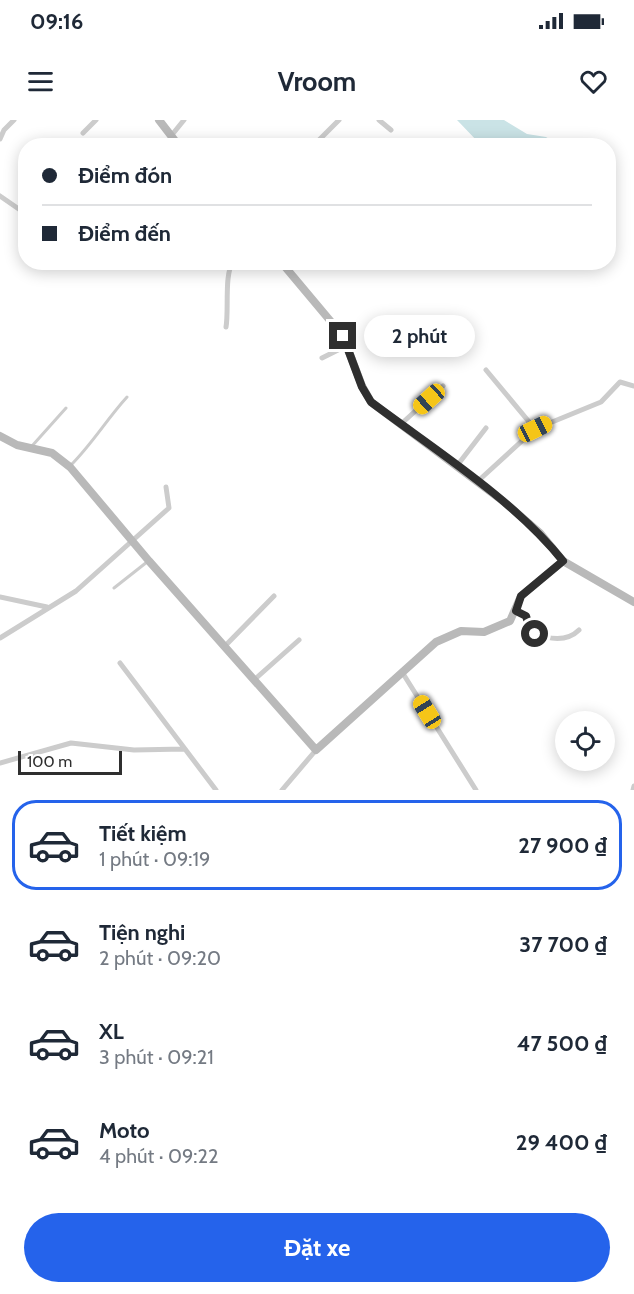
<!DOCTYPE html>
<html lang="vi">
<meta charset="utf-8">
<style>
:root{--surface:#fff;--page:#f6f6f7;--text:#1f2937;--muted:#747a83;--line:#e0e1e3;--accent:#2563eb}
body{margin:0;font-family:Cabin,sans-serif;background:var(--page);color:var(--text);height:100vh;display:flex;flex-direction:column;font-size:22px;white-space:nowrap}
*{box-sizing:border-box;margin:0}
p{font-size:20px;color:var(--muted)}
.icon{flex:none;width:33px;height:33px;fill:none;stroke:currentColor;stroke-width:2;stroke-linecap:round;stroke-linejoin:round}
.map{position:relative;height:670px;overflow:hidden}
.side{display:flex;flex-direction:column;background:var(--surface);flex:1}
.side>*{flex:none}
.banner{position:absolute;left:18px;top:18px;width:598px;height:132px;border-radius:24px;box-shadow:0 3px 15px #0003;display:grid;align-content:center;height:132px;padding:0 24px;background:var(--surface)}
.buttons{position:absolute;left:555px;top:591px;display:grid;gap:12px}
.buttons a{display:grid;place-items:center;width:60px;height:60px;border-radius:50%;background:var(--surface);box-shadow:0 3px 15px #0003;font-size:30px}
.scale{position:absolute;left:18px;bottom:15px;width:104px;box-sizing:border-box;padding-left:6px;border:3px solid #2f2f2f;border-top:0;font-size:16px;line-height:21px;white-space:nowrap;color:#2f2f2f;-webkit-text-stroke:4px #fff;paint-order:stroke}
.end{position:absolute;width:27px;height:27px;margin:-14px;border:8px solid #2f2f2f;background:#fff;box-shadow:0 0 0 3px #fff}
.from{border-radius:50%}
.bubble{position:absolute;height:42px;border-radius:21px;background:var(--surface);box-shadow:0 3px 15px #0003;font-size:20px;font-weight:700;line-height:42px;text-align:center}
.car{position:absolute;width:18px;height:36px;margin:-18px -9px;border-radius:8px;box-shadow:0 0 4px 2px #0007;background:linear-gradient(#f5c518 24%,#345 0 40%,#f5c518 0 76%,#345 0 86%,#f5c518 0)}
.banner b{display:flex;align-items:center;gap:21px;height:57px;font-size:22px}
.banner b+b{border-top:2px solid var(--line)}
.banner i{width:15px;height:15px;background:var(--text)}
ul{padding:10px 0 0;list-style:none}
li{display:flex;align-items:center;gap:18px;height:90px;margin:0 12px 9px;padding:0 12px;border:3px solid transparent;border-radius:24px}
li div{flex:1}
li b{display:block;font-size:22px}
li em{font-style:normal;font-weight:700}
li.selected{border-color:var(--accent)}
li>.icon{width:54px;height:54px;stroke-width:1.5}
.primary-button{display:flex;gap:12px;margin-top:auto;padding:12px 24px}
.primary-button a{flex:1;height:69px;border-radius:36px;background:var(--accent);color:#fff;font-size:24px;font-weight:700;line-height:69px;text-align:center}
.status{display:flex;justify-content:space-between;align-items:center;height:42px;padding:0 30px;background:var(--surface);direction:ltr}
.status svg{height:16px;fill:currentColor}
header{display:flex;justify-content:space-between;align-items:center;height:78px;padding:0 24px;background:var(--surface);font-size:27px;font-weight:700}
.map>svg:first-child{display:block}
.water{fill:#cae3e6}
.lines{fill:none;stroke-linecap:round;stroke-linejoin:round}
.lane{stroke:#ccc;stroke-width:3}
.street{stroke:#ccc;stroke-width:5}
.secondary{stroke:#b9b9b9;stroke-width:8}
.route{stroke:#2f2f2f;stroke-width:8}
</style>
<div class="status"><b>09:16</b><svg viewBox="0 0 49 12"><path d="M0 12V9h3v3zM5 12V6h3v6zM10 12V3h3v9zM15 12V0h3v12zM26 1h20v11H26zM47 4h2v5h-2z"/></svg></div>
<header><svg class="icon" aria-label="menu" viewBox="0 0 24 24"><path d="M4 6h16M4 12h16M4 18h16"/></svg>Vroom<svg class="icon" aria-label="heart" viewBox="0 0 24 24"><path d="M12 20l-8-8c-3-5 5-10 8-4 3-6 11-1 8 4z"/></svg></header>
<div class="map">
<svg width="634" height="670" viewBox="0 0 634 670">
<rect width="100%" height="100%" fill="#fff"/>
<path class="water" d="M457 0H504L527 14 546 17 558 25H487L479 23Z"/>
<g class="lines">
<path class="lane" d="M32 326 66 288
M71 345C92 324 107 299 127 277
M114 468 147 442"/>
<path class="street" d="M379 0 391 10
M83 13 96 0
M171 16 184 0
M0 19 4 10 14 0
M313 26 339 0
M0 76 26 94
M226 207C229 191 224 154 233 142
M322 238 346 226
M486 250 535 309
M401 304 443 266
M456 347 486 308
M477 362 535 309 601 282 620 262 634 266
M0 477 47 487
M516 491 526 496 533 513C548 519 566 523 579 510
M0 518 76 471 169 388 166 367
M224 527 274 476
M120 543 216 670
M402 552 476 670
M254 560 299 520
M0 643 71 623 134 630 184 629
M282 670 316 630
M633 670 634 666"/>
<path class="secondary" d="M159 0 179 26
M281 142 343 216 362 266 371 282 503 381 540 413 563 441 634 482
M0 316 17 325 52 333 70 347 149 441 316 630 436 522 461 511 484 512 510 501 521 476 563 441"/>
</g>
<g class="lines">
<path class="route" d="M343 216 362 267 371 282C435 330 513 379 563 441L521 476 516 491 526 496 530 509 535 514"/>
</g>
</svg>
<div class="buttons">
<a><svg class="icon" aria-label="locate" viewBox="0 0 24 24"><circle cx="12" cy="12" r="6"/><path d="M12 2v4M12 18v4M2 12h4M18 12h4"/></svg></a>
</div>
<div class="scale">100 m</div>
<i class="end from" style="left:535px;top:514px"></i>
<i class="end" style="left:343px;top:216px"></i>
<div class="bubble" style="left:364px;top:195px;width:111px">2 phút</div>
<i class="car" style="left:429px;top:279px;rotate:228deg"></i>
<i class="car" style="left:535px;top:309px;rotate:64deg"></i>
<i class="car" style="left:427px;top:592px;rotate:328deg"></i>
<div class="banner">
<b><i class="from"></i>Điểm đón</b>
<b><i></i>Điểm đến</b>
</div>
</div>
<section class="side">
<ul>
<li class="selected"><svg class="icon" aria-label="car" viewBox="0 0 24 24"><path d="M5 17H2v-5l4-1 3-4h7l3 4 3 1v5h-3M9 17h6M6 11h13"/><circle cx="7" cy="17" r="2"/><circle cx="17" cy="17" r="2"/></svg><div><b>Tiết kiệm</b><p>1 phút · 09:19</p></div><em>27 900 ₫</em></li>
<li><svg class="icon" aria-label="car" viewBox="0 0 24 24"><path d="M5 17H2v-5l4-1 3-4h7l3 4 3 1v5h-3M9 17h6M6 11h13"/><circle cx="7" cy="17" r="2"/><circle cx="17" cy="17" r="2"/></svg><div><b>Tiện nghi</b><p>2 phút · 09:20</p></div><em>37 700 ₫</em></li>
<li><svg class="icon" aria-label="car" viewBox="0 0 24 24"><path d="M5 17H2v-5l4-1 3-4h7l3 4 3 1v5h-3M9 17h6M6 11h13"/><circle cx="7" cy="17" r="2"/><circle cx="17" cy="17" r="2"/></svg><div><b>XL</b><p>3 phút · 09:21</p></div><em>47 500 ₫</em></li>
<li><svg class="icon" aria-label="car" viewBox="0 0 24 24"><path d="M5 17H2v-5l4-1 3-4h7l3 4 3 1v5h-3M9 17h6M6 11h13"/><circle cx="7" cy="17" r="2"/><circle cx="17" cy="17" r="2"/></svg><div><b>Moto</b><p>4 phút · 09:22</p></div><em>29 400 ₫</em></li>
</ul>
<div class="primary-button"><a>Đặt xe</a></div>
</section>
